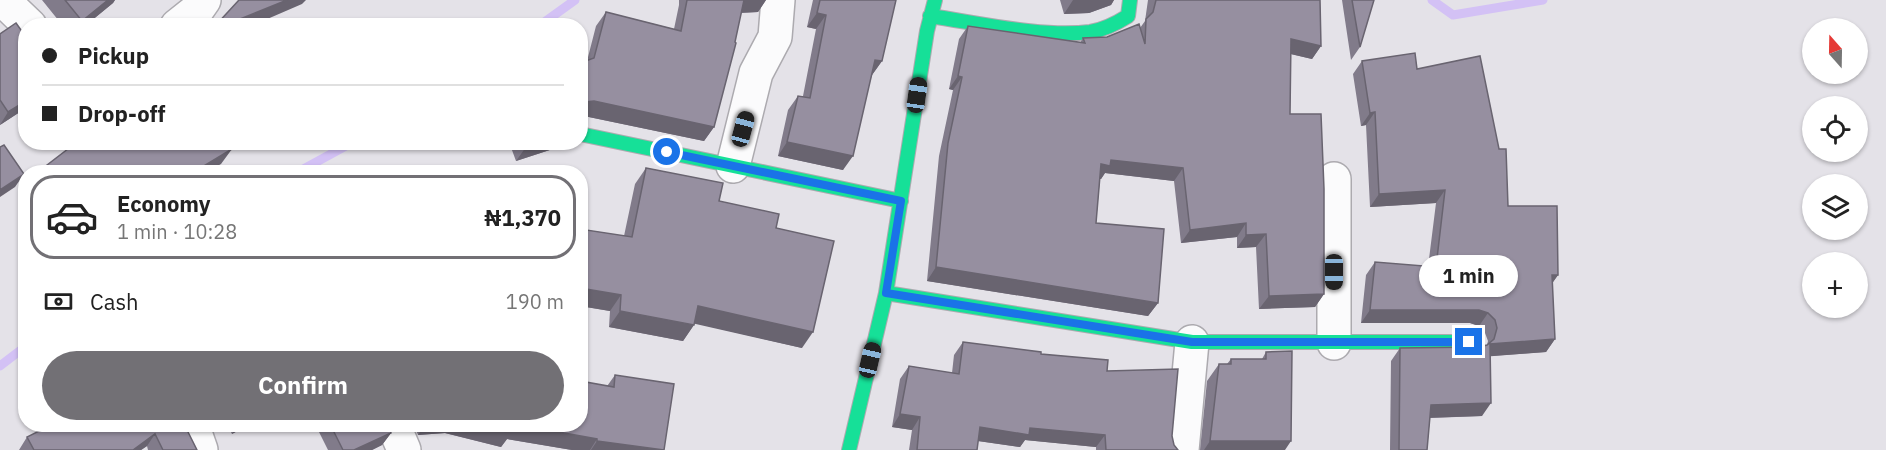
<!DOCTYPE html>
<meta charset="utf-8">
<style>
:root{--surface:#fff;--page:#f6f6f6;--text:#222;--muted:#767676;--line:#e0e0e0;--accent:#727075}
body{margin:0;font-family:"IBM Plex Sans",sans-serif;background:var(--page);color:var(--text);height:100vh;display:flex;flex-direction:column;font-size:22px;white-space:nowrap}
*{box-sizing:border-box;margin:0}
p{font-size:20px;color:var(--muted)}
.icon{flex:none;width:33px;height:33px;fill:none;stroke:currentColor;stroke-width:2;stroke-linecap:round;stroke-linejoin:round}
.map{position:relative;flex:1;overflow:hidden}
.panel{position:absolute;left:18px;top:165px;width:570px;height:267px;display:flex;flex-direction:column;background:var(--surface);border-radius:24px;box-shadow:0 2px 4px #0004}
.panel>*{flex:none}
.banner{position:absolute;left:18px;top:18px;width:570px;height:132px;border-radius:24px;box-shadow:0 2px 4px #0004;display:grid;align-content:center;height:132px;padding:0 24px;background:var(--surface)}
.needle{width:39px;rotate:340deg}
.buttons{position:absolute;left:1802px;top:18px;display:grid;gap:12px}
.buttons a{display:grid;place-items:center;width:66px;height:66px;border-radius:50%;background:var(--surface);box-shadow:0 2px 4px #0004;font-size:30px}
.end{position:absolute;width:27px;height:27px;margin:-14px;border:8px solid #1a73e8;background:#fff;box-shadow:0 0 0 3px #fff}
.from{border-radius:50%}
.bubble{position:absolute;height:42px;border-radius:21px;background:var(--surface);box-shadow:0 2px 4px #0004;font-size:20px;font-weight:700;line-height:42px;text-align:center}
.car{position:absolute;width:18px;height:36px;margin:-18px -9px;border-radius:8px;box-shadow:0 0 4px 2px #0007;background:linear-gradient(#222 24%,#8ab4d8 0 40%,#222 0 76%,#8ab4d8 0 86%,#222 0)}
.banner b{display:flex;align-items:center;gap:21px;height:57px;font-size:22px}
.banner b+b{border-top:2px solid var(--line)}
.banner i{width:15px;height:15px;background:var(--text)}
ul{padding:10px 0 0;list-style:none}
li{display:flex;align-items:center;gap:18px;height:84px;margin:0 12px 9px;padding:0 12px;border:3px solid var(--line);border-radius:24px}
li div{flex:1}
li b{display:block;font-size:22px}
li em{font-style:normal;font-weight:700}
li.selected{border-color:var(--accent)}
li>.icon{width:54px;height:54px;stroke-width:1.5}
.pay{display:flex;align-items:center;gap:15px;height:66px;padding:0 24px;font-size:22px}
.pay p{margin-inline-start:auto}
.primary-button{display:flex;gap:12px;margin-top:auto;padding:12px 24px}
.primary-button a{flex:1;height:69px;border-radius:36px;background:var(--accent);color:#fff;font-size:24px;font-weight:700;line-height:69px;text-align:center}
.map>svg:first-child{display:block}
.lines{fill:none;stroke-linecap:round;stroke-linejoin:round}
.stream{stroke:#d3c1f5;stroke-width:9}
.street-casing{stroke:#acaaaf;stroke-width:36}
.fast-casing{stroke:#acaaaf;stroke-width:16}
.street{stroke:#fbfbfc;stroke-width:33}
.fast{stroke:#16e098;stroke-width:14}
.wall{fill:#817b8a}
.shaded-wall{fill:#696470}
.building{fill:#968fa0;stroke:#696470;stroke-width:1.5}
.route{stroke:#1a73e8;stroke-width:8}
</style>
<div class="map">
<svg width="1886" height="450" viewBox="0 0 1886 450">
<rect width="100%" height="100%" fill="#e4e2e8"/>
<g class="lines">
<path class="stream" d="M1432 0 1453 15 1543 0
M539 26 575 0
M298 172 353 142
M0 366 26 346"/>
<g class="street-casing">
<path id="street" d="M3 0 30 26
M177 26 197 10 204 0
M733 166 756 73 775 37 778 0
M1334 179V343
M192 424 201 450
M393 424 404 450
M1182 450 1192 342"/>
</g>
<g class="fast-casing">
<path id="fast" d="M930 16C979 23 1042 38 1090 32 1103 30 1117 23 1128 16L1130 0
M580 134 901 201
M886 293 1192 342H1469
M849 450 886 293 927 31 935 0"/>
</g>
<use href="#street" class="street"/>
<use href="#fast" class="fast"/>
</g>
<path class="wall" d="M42 0H115L113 3 85 26H63Z
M679 0H766L758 12 741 13 714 127 704 141 584 116H580V63L587 61 596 26 606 12 674 29 679 5Z
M813 0H896L882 61 872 75 843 170 778 156 788 110 798 96H803L816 29 807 27Z
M1060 0H1114L1111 5 1089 13 1064 14Z
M1148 0H1320L1321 46 1312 59 1291 54 1290 114 1324 294 1315 307 1259 309 1256 247 1237 248V237L1181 243 1174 181 1105 173 1101 179H1100L1096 223 1158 303 1148 316 927 281 939 156 953 90 949 89 959 39 968 26 1080 43 1083 38 1107 37 1140 28 1145 21Z
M1342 0H1374L1360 47 1351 60Z
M0 34 26 108 0 125Z
M1362 61 1417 69 1508 206 1558 275 1552 283 1555 339 1546 352 1490 356 1482 416 1430 418 1427 450H1390L1391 361 1400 348 1479 347 1487 345 1488 341 1485 333 1479 326 1470 323H1361L1366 275 1375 262 1428 267 1436 203 1370 207 1366 125 1361 126 1353 74Z
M509 142H567L565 145 516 161Z
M646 168 719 201 776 228 802 348 695 323 683 341 609 327 610 311 580 306V229L624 236 635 184Z
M963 342 1041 354 1107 371 1172 436 1174 445 1178 450H1096V447L1025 440 1020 447 978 441 977 450H909L912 430 892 427 900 379 909 366 952 373 954 355Z
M1266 352 1285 450H1200L1207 381 1219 364H1227L1231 359H1262Z
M615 375 664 450H572L507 439 501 447 445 433 418 435 414 424H580Z
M184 424 197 450H148L147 446 141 450H19L27 437Z
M227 424H250L232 434Z
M315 424H387L391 433 382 445 372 450H328Z"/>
<path class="shaded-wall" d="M108 0H115L113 3 85 26H79L82 21Z
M287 0H306L302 4 251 26H236L240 19Z
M743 0H766L758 12 734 13Z
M1073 0H1114L1111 5 1089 13 1064 14Z
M817 13 826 15 816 29 807 27Z
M1291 39 1321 46 1312 59 1282 52Z
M875 60 882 61 872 75Z
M958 76 962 77 953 90 949 89Z
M26 101V108L0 125 8 112Z
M594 101 714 127 704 141 584 116H580V104L585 102Z
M1375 112 1366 125 1361 126 1370 113Z
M539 142H567L565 145 516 161 526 147Z
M787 142 853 156 843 170 778 156Z
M232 149 221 164 207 172H194Z
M1111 160 1183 168 1174 181 1105 173 1101 179 1092 177 1101 164Z
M24 174 15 187 0 197V190Z
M1445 190 1436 203 1370 207 1379 194Z
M1246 223 1237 237 1181 243 1190 230Z
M1266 234 1256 247 1237 248 1246 235Z
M936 267 1158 303 1148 316 927 281Z
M1552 275H1558L1549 288Z
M580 288 621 295 610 311 580 306Z
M1324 294 1315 307 1259 309 1269 296Z
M698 306 813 332 802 348 687 322Z
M1370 310H1479L1488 313 1479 326 1470 323H1361Z
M620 311 694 325 683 341 609 327Z
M1555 339 1546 352 1481 357 1490 344Z
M1491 403 1482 416 1422 418 1431 405Z
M900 414 920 417 912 430 892 427Z
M238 424H250L232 434Z
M425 424H513L597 439 590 450H572L507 439 501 447 445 433 418 435Z
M980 427 1030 428 1105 435 1096 447 1025 440 1020 447 971 440Z
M391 433 382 445 372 450H354Z
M155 434 147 446 141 450H133Z
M597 441 662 450H591Z
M1210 441H1291L1285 450H1204Z"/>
<path class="building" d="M65 0H108L82 21Z
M239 0H287L240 19 247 26H215Z
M687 0H744L735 42 736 43 714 127 594 101 585 102 580 104V63L594 58 606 12 681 31Z
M820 0H896L882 61 875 60 853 156 787 142 798 96 810 98 826 15 817 13Z
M1156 0H1320L1321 46 1291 39 1290 114H1321L1324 189V294L1269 296 1266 234 1246 235V223L1190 230 1183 168 1111 160 1110 166 1101 164 1096 223 1164 229 1158 303 936 267 948 143 962 77 958 76 968 26 1085 43 1083 38 1107 37 1139 24 1145 44 1146 19 1153 12Z
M1352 0H1374L1360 47Z
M16 23 26 37V101L8 112 0 100V34Z
M1415 53 1417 69 1480 56 1499 149H1506L1508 206H1557L1558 275H1552L1555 339 1490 344 1491 403 1431 405 1427 450H1399L1400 348 1479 347 1487 345 1494 339 1497 328 1495 320 1488 313 1479 310H1370L1375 262 1436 267 1445 190 1379 194 1375 112 1370 113 1362 61Z
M77 142H228L232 149 194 172H177L175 170 172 172H38Z
M524 142H539L526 147Z
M4 145 24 174 0 190V147Z
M402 166 404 172H386Z
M646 168 723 183 719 201 779 214 776 228 834 241 813 332 698 306 694 325 620 311 621 295 580 288V229L632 237Z
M497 170 512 172H497Z
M963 342 1041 352V354L1108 360 1107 371 1178 369 1172 436 1174 445 1178 450H1106L1105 435 1030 428 1029 435 980 427 977 450H917L920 417 900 414 909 366 959 374Z
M1292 351 1291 441H1210L1219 364H1231V359H1266V352Z
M615 375 674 384 664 450 597 441V439L514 424H580V381L614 387Z
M53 424H184L197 450H163L155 434 133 450H34L27 437Z
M330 424H387L391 433 354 450H343Z
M476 424H513L511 433Z"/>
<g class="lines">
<path class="route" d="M667 152 901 201 886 293 1192 342H1469"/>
</g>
</svg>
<div class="buttons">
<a><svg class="needle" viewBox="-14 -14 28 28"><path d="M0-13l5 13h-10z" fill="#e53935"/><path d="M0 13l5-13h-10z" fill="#767676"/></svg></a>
<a><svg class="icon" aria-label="locate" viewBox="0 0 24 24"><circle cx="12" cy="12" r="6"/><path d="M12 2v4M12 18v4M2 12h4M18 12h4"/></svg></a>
<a><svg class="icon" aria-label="layers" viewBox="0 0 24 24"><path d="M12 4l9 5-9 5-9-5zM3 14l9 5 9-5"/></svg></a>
<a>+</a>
</div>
<i class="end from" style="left:667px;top:152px"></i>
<i class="end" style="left:1469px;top:342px"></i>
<div class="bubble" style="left:1419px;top:255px;width:99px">1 min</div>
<i class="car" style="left:917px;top:95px;rotate:8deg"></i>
<i class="car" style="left:743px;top:129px;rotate:15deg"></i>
<i class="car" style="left:1334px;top:272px;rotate:180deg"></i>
<i class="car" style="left:870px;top:360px;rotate:13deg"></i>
<div class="banner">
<b><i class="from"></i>Pickup</b>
<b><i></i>Drop-off</b>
</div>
<section class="panel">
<ul>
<li class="selected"><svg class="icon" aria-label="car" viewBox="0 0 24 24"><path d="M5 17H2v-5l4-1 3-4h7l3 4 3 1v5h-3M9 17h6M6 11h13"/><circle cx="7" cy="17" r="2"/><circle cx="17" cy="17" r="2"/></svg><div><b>Economy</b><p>1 min · 10:28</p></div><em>₦1,370</em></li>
</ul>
<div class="pay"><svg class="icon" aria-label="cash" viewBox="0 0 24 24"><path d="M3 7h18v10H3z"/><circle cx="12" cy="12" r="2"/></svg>Cash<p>190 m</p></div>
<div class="primary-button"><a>Confirm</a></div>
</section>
</div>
